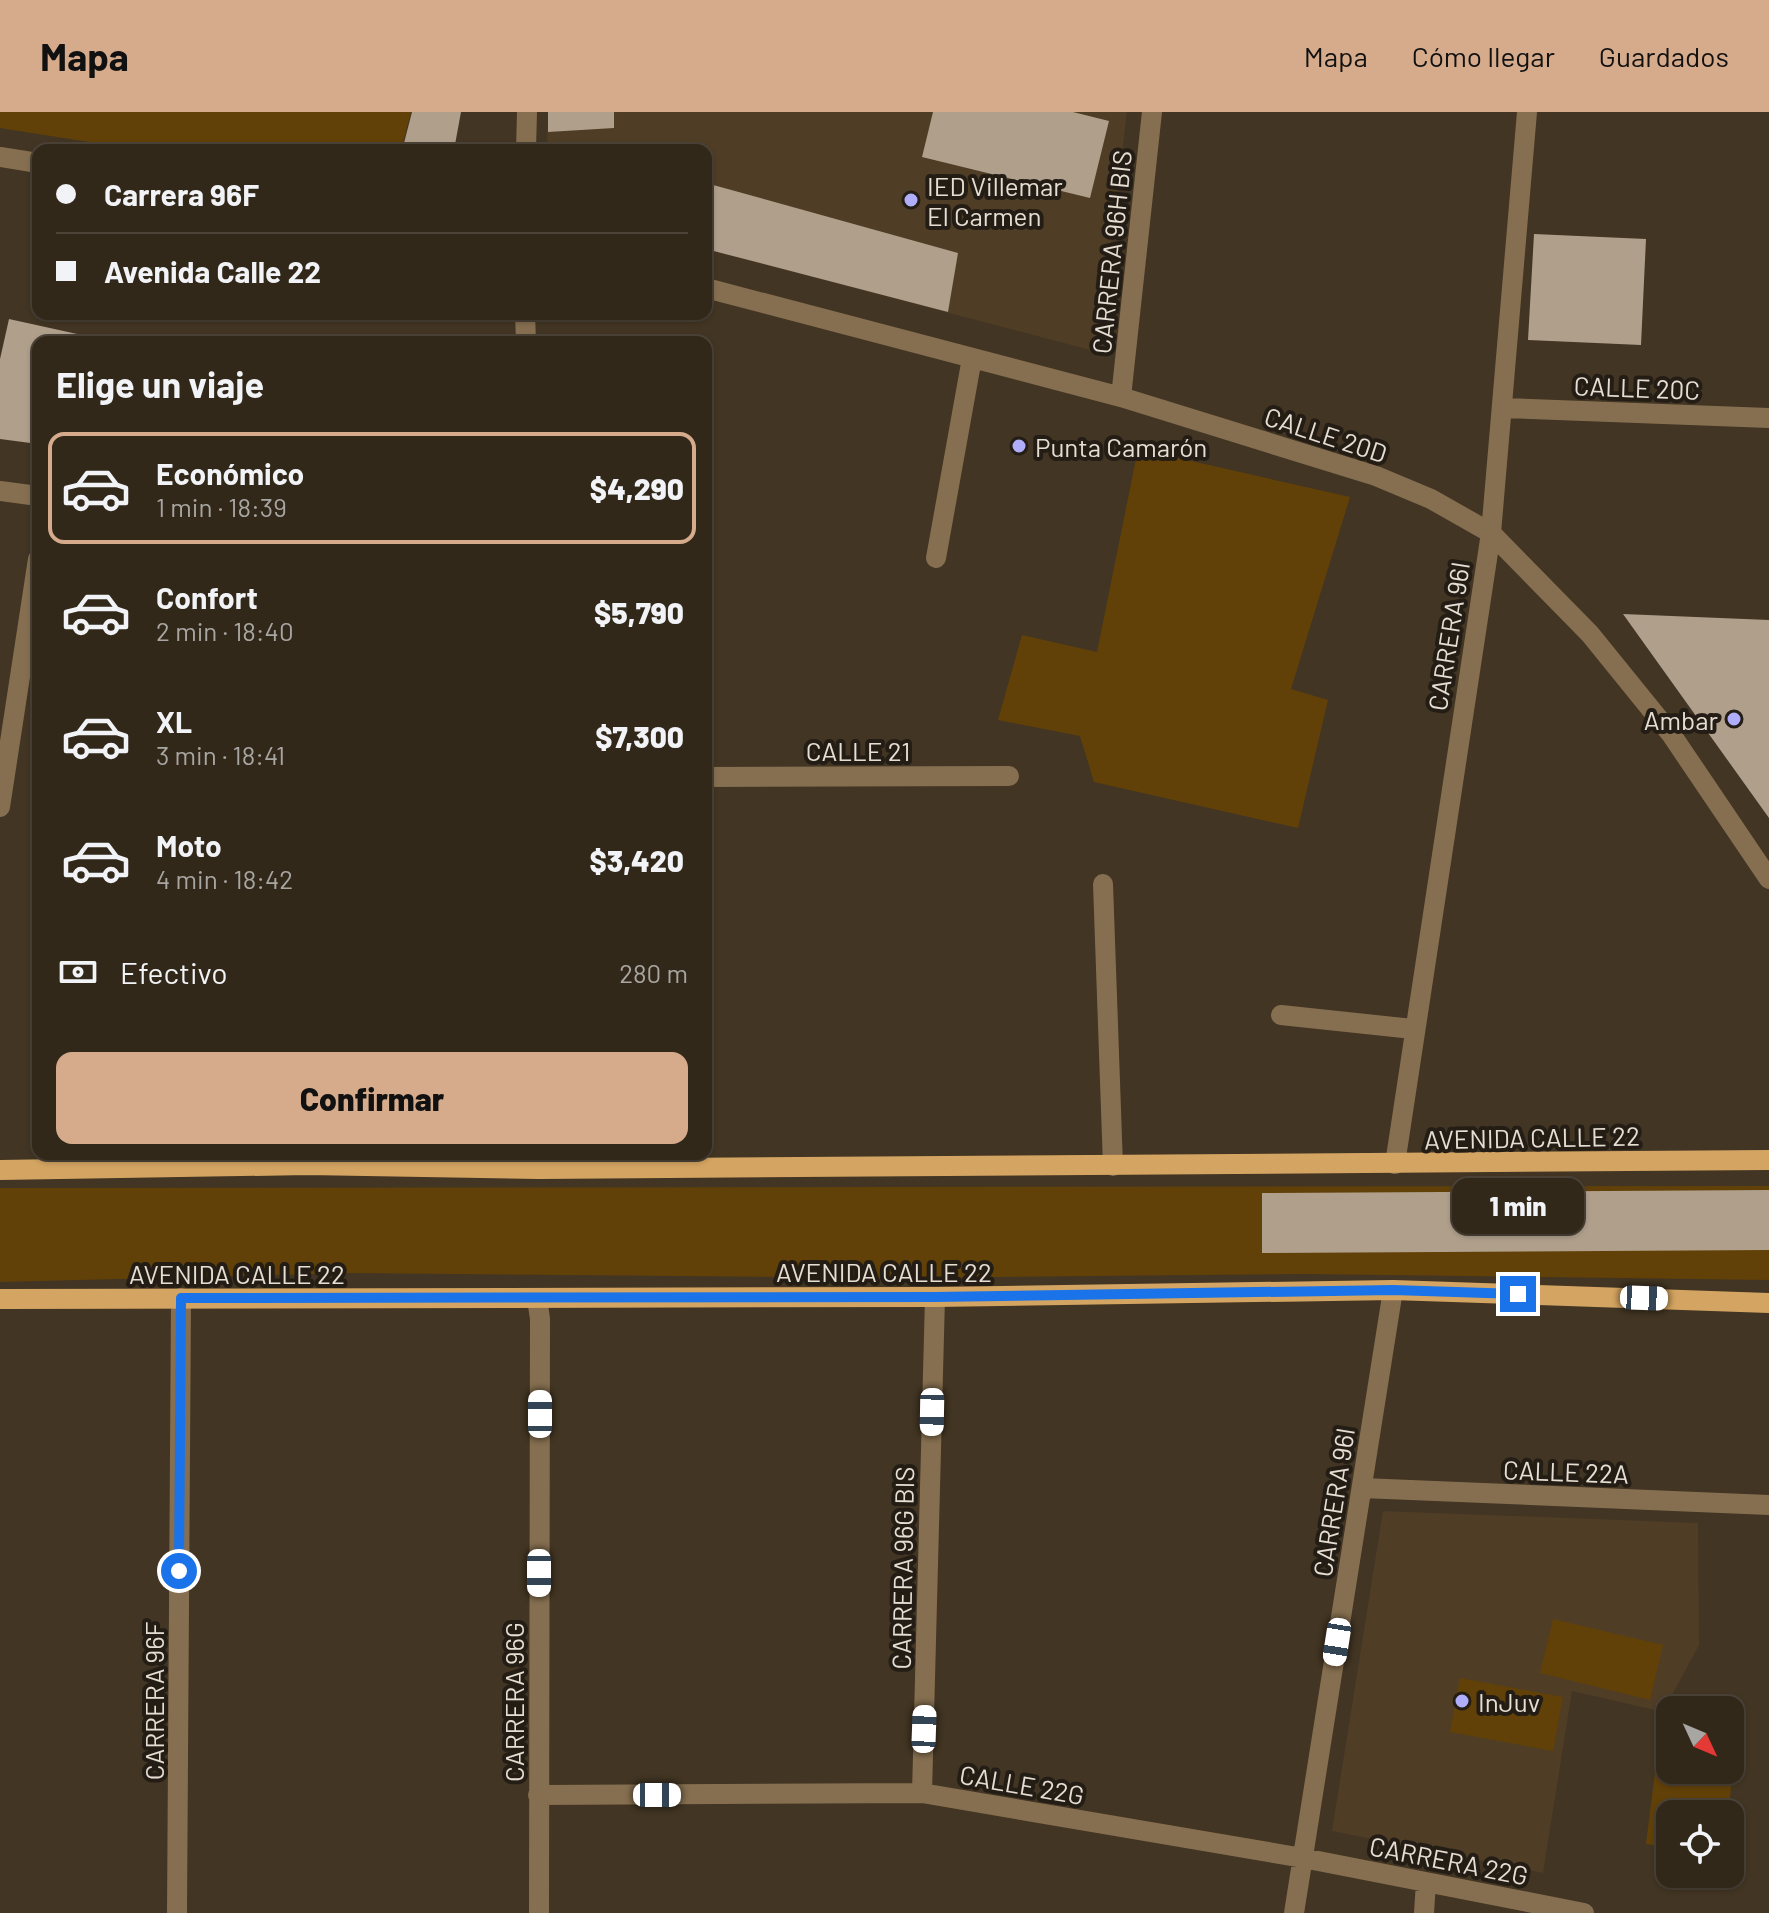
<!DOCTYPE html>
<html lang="es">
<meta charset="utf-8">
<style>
:root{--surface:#32281a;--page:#3d3427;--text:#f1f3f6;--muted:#a8a6a2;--line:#4d4439;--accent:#d6ab8b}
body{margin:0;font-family:Barlow,sans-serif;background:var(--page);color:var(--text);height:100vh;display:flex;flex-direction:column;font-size:30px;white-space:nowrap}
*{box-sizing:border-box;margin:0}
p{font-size:26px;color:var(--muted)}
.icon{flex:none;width:44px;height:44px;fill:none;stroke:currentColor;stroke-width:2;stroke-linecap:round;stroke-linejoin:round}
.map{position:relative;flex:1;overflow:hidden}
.sheet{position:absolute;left:32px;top:224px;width:680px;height:824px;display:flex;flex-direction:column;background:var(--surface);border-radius:16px;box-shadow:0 2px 6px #0004,0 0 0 2px var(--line)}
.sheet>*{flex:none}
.guide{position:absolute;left:32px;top:32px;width:680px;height:176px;border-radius:16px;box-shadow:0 2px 6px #0004,0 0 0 2px var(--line);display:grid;align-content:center;height:176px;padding:0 24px;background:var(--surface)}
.needle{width:52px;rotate:134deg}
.fabs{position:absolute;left:1656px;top:1584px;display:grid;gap:16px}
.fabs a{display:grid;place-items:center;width:88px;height:88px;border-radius:16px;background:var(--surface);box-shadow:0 2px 6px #0004,0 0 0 2px var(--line);font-size:40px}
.end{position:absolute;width:36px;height:36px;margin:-18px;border:10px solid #1a73e8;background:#fff;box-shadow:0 0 0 4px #fff}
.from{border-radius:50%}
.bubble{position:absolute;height:56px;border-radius:16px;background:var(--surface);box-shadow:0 2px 6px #0004,0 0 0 2px var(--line);font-size:26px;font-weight:800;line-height:56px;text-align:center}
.car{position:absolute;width:24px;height:48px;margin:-24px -12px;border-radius:10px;box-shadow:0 0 6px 2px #0007;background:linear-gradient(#fff 24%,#345 0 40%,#fff 0 76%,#345 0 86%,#fff 0)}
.guide b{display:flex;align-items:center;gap:28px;height:76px;font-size:30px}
.guide b+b{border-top:2px solid var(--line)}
.guide i{width:20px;height:20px;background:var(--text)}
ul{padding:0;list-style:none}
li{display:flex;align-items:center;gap:24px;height:112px;margin:0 16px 12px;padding:0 8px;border:4px solid transparent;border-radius:16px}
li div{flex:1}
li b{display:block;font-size:30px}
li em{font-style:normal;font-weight:800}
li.on{border-color:var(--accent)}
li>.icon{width:72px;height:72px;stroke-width:1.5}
h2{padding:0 24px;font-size:36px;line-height:96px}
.pay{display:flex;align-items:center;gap:20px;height:88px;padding:0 24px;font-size:30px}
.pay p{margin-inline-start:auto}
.button{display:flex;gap:16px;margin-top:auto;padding:16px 24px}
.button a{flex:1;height:92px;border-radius:16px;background:var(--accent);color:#111;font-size:32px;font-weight:800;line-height:92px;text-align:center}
header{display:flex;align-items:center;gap:48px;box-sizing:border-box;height:112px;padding:0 40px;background:var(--accent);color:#111}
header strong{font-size:38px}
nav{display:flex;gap:44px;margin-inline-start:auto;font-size:28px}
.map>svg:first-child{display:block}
.built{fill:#4f3d25}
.green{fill:#624108}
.building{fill:#af9f8b}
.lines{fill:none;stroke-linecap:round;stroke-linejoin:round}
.minor{stroke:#866f50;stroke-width:20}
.major{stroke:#d4a562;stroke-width:20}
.route{stroke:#1a73e8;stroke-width:10}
.poi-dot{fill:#b0aefa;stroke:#231d15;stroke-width:3}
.labels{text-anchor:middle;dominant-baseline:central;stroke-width:8;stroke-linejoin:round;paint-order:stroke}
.poi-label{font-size:26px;fill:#e7ded3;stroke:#231d15;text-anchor:start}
.street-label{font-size:26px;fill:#e7ded3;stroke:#231d15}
</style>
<header>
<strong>Mapa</strong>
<nav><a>Mapa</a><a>Cómo llegar</a><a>Guardados</a></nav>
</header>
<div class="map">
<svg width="1769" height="1801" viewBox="0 0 1769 1801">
<rect width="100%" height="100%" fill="#423523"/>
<path class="built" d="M548 0H1127L1098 240 706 137V38H547Z
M1383 1399 1698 1411 1699 1533 1663 1600 1572 1579 1543 1761 1332 1719Z"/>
<path class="green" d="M0 0H411L401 38H140L0 16Z
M1138 337 1350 385 1291 577 1328 588 1298 716 1094 670 1080 624 998 608 1022 523 1097 540Z
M1769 1074V1168L1306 1162 896 1166 350 1161 0 1170V1076Z
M1553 1507 1663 1533 1650 1588 1540 1561Z
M1460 1566 1563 1585 1553 1639 1450 1620Z
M1661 1613 1670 1614V1658H1730V1621L1737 1622 1728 1702H1670V1735L1646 1732Z"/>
<path class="building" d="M412 0H461L454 38H431L404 31Z
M548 0H614V16L548 20Z
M933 0H1073L1109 9 1090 86 922 45Z
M706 71 958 141 948 200 706 137Z
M1534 122 1646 127 1641 233 1528 228Z
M9 207 109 229 38 230V332L0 327V247Z
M1623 502 1769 508V706Z
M1769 1078V1138L1262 1141V1081Z"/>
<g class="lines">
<path class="minor" d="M526 38 527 0
M0 45 38 51
M706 176 1121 285 1376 364 1431 387 1491 421 1590 522 1671 622 1769 767
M525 202 526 230
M1121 285 1152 0
M1503 296 1769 306
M0 379 38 384
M936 446 972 246
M706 665 1009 664
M0 695 38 447
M1103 772 1113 1054
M1281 903 1413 917
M1395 1052 1491 421 1527 0
M537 1186 540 1207 539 1801
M1362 1376 1769 1393
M922 1681 935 1185
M538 1683 922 1681 1303 1746 1584 1801
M177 1801 181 1186
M1294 1801 1393 1178
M1424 1801 1426 1770"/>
<path class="major" d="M0 1058 308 1053 539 1057 1769 1048
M0 1187 935 1185 1393 1178 1769 1191"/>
</g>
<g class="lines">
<path class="route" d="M179 1459 181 1186 935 1185 1393 1178 1518 1182"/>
</g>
<g class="poi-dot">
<circle cx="911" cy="88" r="8"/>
<circle cx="1019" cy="334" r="8"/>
<circle cx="1734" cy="607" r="8"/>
<circle cx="1462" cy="1589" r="8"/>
</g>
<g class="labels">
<g class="poi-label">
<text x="927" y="73">IED Villemar<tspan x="927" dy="30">El Carmen</tspan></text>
<text x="1035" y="334">Punta Camarón</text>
<text x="1718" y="607" text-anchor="end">Ambar</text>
<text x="1478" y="1589">InJuv</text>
</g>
<g class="street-label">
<text transform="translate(1111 140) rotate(-84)">CARRERA 96H BIS</text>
<text transform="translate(1637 275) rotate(2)">CALLE 20C</text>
<text transform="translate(1326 322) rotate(18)">CALLE 20D</text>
<text transform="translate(1448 524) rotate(-81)">CARRERA 96I</text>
<text x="858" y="638">CALLE 21</text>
<text transform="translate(1532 1025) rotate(-1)">AVENIDA CALLE 22</text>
<text x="884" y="1159">AVENIDA CALLE 22</text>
<text x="237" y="1161">AVENIDA CALLE 22</text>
<text transform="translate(1566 1359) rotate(2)">CALLE 22A</text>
<text transform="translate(1333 1390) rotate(-81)">CARRERA 96I</text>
<text transform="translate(902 1456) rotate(-89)">CARRERA 96G BIS</text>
<text transform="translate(153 1589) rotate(-90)">CARRERA 96F</text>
<text transform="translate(513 1590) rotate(-90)">CARRERA 96G</text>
<text transform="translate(1022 1672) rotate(10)">CALLE 22G</text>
<text transform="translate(1449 1748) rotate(11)">CARRERA 22G</text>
</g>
</g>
</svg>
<div class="fabs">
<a><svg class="needle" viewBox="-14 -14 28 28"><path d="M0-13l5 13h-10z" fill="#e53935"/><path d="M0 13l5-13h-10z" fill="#a8a6a2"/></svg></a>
<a><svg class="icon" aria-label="locate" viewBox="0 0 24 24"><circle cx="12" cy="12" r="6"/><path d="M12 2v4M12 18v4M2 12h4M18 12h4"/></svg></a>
</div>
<i class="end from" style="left:179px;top:1459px"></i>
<i class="end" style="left:1518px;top:1182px"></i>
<div class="bubble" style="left:1452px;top:1066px;width:132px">1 min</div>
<i class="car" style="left:1644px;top:1186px;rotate:92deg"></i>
<i class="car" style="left:932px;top:1300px;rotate:181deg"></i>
<i class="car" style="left:540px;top:1302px;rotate:0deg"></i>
<i class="car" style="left:539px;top:1461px;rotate:180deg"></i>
<i class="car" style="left:1337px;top:1530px;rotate:189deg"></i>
<i class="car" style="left:924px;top:1617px;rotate:2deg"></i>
<i class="car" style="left:657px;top:1683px;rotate:90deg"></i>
<div class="guide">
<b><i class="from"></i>Carrera 96F</b>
<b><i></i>Avenida Calle 22</b>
</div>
<section class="sheet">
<h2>Elige un viaje</h2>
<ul>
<li class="on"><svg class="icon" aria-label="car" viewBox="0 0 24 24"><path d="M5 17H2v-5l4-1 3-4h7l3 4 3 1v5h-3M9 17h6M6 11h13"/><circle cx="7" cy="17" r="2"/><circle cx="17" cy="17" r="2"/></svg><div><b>Económico</b><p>1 min · 18:39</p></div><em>$4,290</em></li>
<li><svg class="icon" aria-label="car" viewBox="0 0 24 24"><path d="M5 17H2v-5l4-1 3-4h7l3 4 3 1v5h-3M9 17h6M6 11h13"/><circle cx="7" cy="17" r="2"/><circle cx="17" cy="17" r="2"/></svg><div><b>Confort</b><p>2 min · 18:40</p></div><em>$5,790</em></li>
<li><svg class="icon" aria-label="car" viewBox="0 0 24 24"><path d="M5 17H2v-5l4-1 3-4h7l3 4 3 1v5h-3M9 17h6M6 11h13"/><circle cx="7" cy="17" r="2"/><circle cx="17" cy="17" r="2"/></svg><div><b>XL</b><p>3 min · 18:41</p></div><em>$7,300</em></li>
<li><svg class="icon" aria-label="car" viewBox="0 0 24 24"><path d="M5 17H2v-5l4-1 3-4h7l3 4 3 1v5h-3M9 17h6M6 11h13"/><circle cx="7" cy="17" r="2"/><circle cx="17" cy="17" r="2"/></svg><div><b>Moto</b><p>4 min · 18:42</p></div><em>$3,420</em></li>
</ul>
<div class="pay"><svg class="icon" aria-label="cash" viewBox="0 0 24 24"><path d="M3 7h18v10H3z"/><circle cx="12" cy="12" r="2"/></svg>Efectivo<p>280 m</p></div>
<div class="button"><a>Confirmar</a></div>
</section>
</div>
